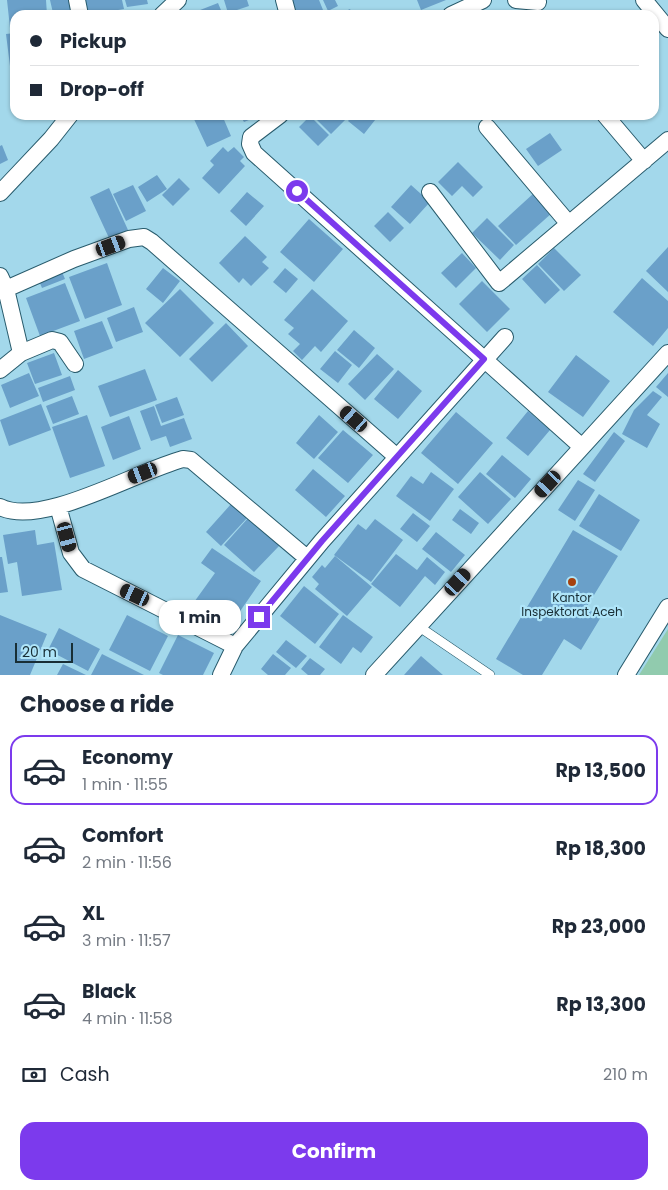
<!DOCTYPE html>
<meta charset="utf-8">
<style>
:root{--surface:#fff;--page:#f2f2f3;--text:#1f2937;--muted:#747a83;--line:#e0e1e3;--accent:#7c3aed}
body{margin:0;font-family:Poppins,sans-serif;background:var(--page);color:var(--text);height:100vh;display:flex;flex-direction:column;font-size:19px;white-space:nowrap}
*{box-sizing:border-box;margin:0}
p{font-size:16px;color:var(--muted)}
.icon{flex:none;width:28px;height:28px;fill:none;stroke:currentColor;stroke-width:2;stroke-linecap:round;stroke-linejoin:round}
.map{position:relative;height:675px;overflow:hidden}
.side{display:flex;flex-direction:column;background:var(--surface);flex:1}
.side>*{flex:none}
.banner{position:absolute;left:10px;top:10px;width:649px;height:110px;border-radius:15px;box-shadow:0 1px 4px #0004;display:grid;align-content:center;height:110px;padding:0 20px;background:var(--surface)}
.scale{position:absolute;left:15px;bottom:12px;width:58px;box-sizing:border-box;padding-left:5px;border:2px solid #182e35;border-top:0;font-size:14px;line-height:18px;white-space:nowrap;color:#182e35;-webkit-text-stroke:4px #afe5f9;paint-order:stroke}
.end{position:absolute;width:22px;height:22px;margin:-11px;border:6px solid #7c3aed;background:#fff;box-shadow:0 0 0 2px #fff}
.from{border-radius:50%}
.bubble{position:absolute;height:35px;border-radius:15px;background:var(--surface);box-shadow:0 1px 4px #0004;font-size:16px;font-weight:700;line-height:35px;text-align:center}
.car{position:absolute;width:15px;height:30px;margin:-15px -8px;border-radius:6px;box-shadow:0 0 4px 1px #0007;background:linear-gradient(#222 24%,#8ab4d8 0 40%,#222 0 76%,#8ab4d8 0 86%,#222 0)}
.banner b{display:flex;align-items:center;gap:18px;height:48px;font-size:19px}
.banner b+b{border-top:1px solid var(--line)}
.banner i{width:12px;height:12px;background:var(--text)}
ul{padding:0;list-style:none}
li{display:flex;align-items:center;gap:15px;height:70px;margin:0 10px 8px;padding:0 10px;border:2px solid transparent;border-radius:15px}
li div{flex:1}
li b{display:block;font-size:19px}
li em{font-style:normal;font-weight:700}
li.on{border-color:var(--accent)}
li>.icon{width:45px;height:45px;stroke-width:1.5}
h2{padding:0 20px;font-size:22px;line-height:60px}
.pay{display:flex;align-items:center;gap:12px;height:55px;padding:0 20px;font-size:19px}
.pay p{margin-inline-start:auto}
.action{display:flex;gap:10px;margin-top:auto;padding:10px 20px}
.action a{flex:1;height:58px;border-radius:15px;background:var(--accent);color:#fff;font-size:20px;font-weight:700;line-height:58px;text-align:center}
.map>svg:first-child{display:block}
.green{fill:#91cbae}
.building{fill:#6aa0c9}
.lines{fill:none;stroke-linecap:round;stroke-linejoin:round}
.lane-casing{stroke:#285b6c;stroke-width:10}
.street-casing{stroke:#285b6c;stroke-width:18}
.lane{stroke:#fff;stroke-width:9}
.street{stroke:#fff;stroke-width:16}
.route{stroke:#7c3aed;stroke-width:6}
.poi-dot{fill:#a6420f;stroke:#afe5f9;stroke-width:2}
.labels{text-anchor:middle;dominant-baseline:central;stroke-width:4.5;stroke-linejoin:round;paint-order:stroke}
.poi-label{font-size:12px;fill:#182e35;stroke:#afe5f9}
</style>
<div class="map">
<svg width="668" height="675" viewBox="0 0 668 675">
<rect width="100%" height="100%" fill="#a3d8eb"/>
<path class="green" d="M668 629V675H639Z"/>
<path class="building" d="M7 0H46L47 15H15V27L10 28Z
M50 0H76L78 9 53 13Z
M85 0H122L124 9 89 15Z
M125 0H147L148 4 127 7Z
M224 0H247L249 6 228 13Z
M292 0H319L323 10 312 15H295Z
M323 0H335L338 6 328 11Z
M417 0H446L421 10Z
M218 3 223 15H196L195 12Z
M350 9 353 15H337Z
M15 33V73L11 74 6 34Z
M199 115H222L231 136 207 147 193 117Z
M240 115H261L244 122Z
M316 115H342L346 119 331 134 314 117Z
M353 115H379L364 134 348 121Z
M310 116 329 135 318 146 299 127Z
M550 133 562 150 538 166 526 149Z
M2 145 8 160 0 164V146Z
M223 147 228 152 234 147 244 157 240 161 245 166 219 194 202 178 214 165 210 161Z
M458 162 483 187 473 197 462 186 452 196 438 182Z
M157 175 167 189 147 202 138 187Z
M179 178 190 189 173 206 162 195Z
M133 185 146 211 126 221 113 194Z
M411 185 430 202 410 224 391 207Z
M109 188 128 230 109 238 90 197Z
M247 192 264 206 246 226 230 211Z
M534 193 552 213 516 245 498 226Z
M388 212 404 228 390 242 374 226Z
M487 218 514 245 500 260 472 233Z
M309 219 343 249 314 282 280 252Z
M245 236 267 257 262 262 269 268 251 286 243 278 239 283 219 263Z
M668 247V292L646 271Z
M554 248 581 275 564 291 538 264Z
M462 253 476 268 456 288 441 273Z
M107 263 122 305 85 319 69 277Z
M537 265 560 290 545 304 522 279Z
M60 267 65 279 42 288 37 276Z
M163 268 180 281 163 303 146 289Z
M285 268 298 279 286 293 273 282Z
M642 278 668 301V328L653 346 613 312Z
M482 281 510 309 487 332 459 304Z
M65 283 80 321 40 336 26 298Z
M180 289 214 323 180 357 145 323Z
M312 289 348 321 321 352 315 346 302 360 293 351 300 344 288 334 294 328 284 320Z
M134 307 143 332 116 342 107 318Z
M102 321 113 348 84 359 74 331Z
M226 323 248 346 212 382 189 359Z
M354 330 375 348 359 368 337 350Z
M335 351 352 365 338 383 320 369Z
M54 353 62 375 35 384 27 363Z
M377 354 394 369 365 400 348 384Z
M576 355 610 381 583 417 548 392Z
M145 369 157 400 110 417 98 386Z
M398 370 422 391 398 419 374 399Z
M29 373 39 396 10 408 1 385Z
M668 373V397L656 387Z
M70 376 75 390 43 402 38 388Z
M653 391 662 397 647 415 660 424 647 448 622 434 634 410Z
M72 396 79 414 53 424 46 406Z
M177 397 184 415 162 423 155 405Z
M41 404 51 430 9 446 0 420Z
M154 406 161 426 184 418 192 439 170 447 166 436 151 441 140 411Z
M528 411 550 430 528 456 506 438Z
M456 412 493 443 458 484 421 453Z
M87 415 105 466 70 478 52 427Z
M319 415 338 432 314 459 296 443Z
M129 416 141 449 113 460 101 427Z
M343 430 373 455 348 483 318 458Z
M614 432 625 441 595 482 583 474Z
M502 455 531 479 515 498 486 474Z
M313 469 345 496 326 517 295 490Z
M431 472 454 489 430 521 396 496 411 476 423 484Z
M480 472 511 499 488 524 458 497Z
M578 480 595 490 575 521 558 510Z
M599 494 640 520 621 551 579 526Z
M232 503 248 517 221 546 206 532Z
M460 509 479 523 471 534 452 520Z
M413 513 430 526 417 542 400 529Z
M249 517 280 545 254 572 224 545Z
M375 519 403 540 371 582 334 555 358 524 366 530Z
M35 530 37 545 54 542 62 590 22 596 17 562 8 564 3 535Z
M573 530 618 556 586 608 601 617 581 650 564 639 542 675H523L496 659Z
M436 532 465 555 451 572 422 549Z
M212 548 261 581 227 630 192 605 215 573 201 563Z
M396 554 417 570 427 557 445 572 435 585 425 576 400 607 371 584Z
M335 556 372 587 347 616 315 589 319 584 312 577 322 565 325 568Z
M0 557H2L8 592 0 593Z
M304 586 339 614 315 644 280 616Z
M0 615 47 634 30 675H0Z
M127 615 168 636 150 671 109 650Z
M343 615 373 637 361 653 353 647 341 664 319 647Z
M59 628 100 649 88 671 48 650Z
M178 635 214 653 203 675H163L159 673Z
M286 640 307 656 296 668 276 652Z
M102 654 144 675H91Z
M273 654 291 668 285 675H268L261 669Z
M421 656 443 675H404Z
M310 658 325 669 320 675H308L301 669Z
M63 664 86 675H57Z"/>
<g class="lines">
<g class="lane-casing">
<path id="lane" d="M418 626 490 675"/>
</g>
<g class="street-casing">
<path id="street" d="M77 0 80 15
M284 0 288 15
M516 0 538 2
M644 0 668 29
M162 15 178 0
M451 15 483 0
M280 115 251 137 250 144 254 153 582 447
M605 115 644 161
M487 127 569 224
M430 192 499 283 668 140
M0 193 51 139 70 115
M0 276 6 289 21 353 0 370
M6 289 74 259 129 239 144 237 152 242 397 457
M21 353 52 340 60 342 75 364
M58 506 71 553 83 569 235 646
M0 507C42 528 137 471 183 459L191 460 307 558
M221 675 235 646 322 541 505 337
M374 675 668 353
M626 675 668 607"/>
</g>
<use href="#lane" class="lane"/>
<use href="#street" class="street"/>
</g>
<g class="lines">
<path class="route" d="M259 617 322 541 484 359 297 191"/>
</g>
<circle class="poi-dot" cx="572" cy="582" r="5"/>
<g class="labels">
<g class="poi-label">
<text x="572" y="597">Kantor<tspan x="572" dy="14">Inspektorat Aceh</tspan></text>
</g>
</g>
</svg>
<div class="scale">20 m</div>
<i class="end from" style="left:297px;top:191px"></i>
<i class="end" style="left:259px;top:617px"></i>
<div class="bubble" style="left:159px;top:600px;width:82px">1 min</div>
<i class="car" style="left:111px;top:246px;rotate:70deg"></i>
<i class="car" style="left:354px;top:419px;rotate:311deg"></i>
<i class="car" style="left:143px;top:473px;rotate:249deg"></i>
<i class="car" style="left:548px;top:484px;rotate:223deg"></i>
<i class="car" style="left:67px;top:537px;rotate:165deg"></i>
<i class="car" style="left:458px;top:582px;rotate:42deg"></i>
<i class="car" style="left:135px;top:595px;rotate:295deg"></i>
<div class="banner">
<b><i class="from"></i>Pickup</b>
<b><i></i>Drop-off</b>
</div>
</div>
<section class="side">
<h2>Choose a ride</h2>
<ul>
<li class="on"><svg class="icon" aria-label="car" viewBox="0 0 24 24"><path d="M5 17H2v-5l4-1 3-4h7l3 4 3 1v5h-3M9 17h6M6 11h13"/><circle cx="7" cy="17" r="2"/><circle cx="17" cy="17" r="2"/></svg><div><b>Economy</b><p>1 min · 11:55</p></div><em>Rp 13,500</em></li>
<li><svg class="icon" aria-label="car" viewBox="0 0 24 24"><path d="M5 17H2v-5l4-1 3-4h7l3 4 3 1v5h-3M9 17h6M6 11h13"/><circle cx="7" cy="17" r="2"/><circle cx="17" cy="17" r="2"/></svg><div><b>Comfort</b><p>2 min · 11:56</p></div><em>Rp 18,300</em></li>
<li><svg class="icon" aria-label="car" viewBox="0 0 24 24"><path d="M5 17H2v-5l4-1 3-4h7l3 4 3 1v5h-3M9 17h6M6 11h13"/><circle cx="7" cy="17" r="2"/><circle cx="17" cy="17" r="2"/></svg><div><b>XL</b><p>3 min · 11:57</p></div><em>Rp 23,000</em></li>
<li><svg class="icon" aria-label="car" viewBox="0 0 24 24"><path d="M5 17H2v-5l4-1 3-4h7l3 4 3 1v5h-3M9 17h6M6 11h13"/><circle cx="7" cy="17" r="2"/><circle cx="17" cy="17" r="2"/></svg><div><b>Black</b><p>4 min · 11:58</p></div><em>Rp 13,300</em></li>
</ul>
<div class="pay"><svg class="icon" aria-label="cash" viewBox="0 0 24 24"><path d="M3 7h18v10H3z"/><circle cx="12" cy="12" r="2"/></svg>Cash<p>210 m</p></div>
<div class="action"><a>Confirm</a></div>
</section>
